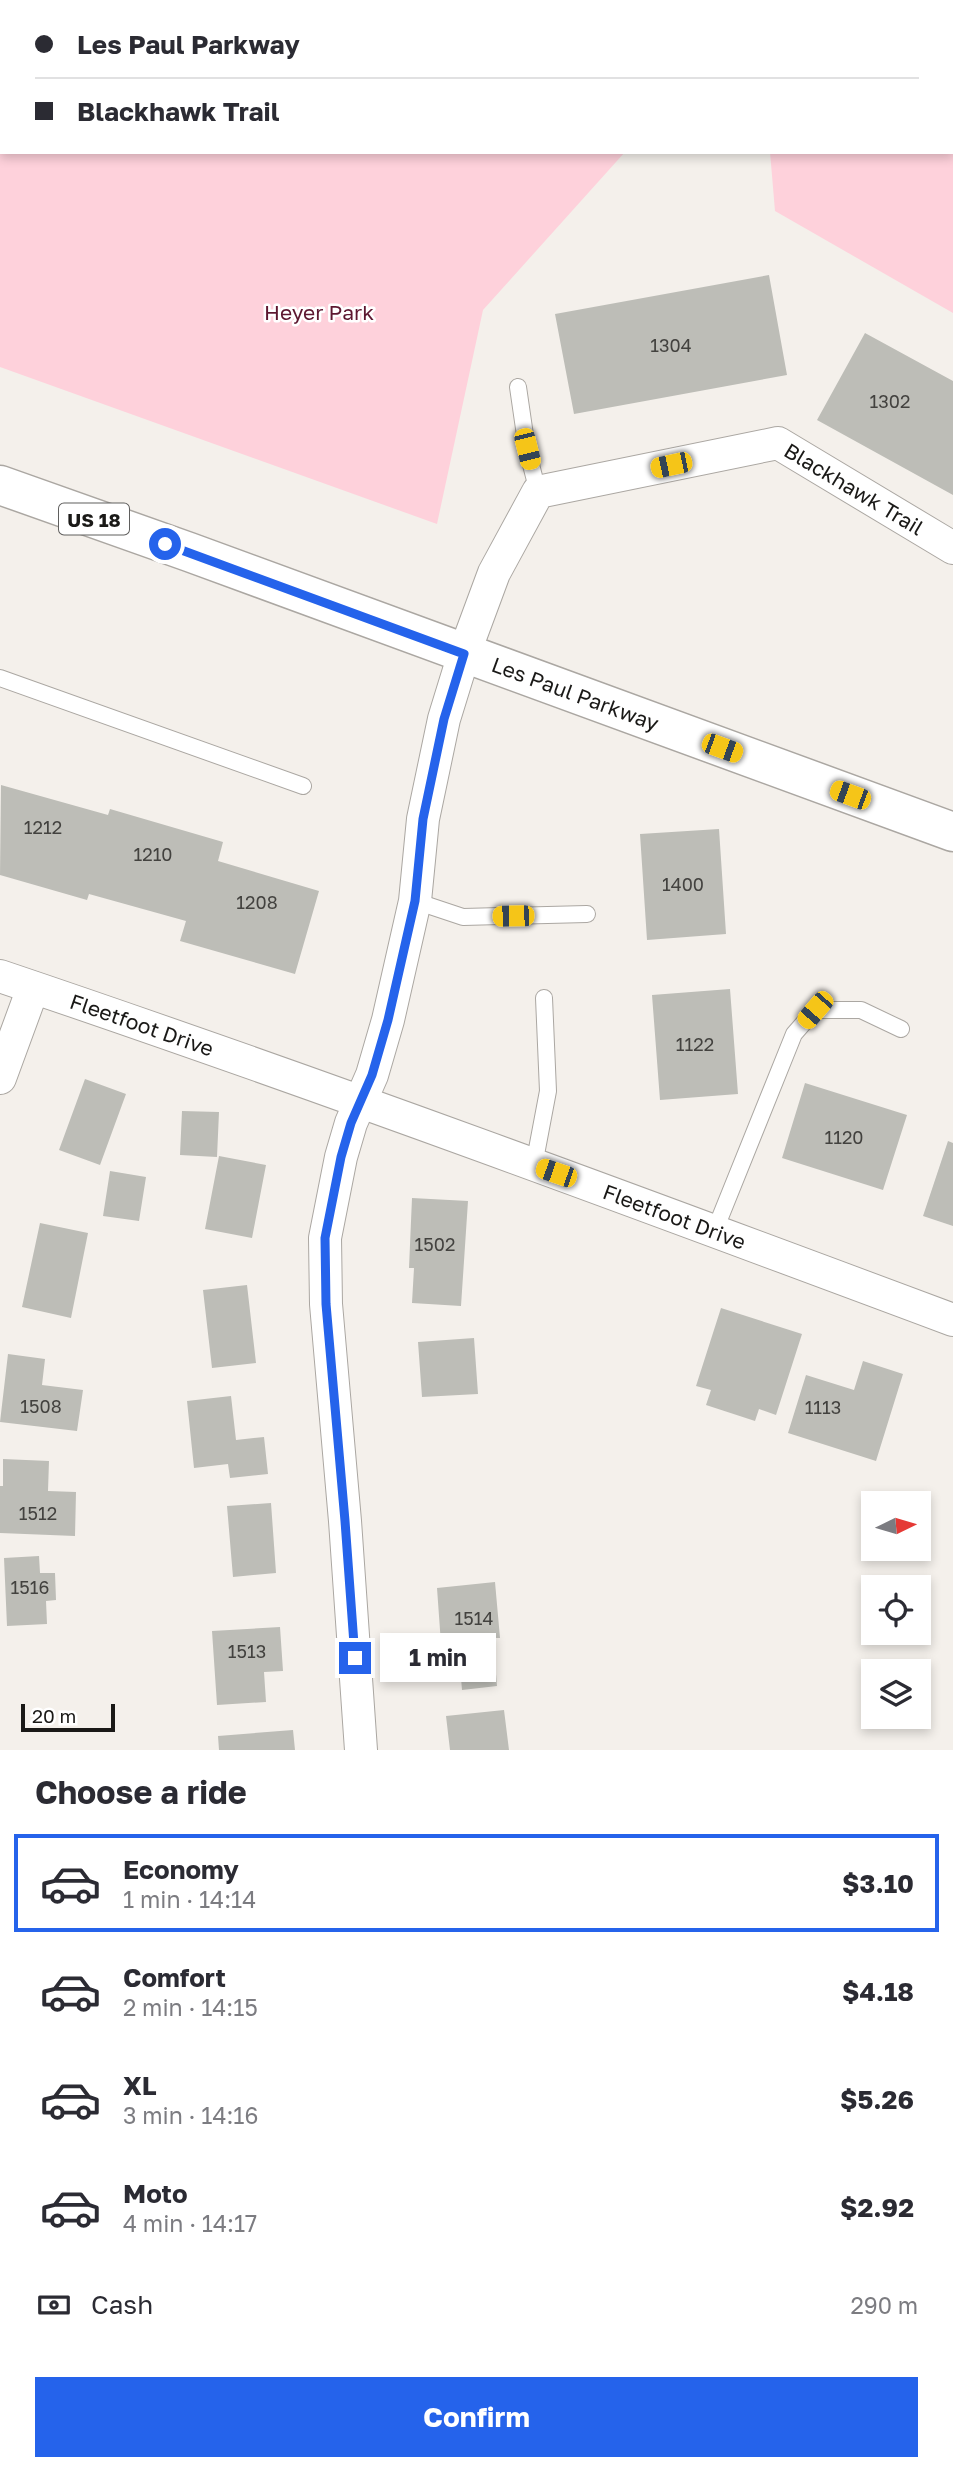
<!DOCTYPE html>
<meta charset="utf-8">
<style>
:root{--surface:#fff;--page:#f2f2f3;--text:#2b2b33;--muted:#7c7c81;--line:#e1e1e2;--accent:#2563eb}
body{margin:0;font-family:"Golos Text",sans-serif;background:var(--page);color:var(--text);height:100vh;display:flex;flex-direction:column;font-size:26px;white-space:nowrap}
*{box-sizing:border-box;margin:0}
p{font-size:23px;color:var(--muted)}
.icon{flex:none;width:38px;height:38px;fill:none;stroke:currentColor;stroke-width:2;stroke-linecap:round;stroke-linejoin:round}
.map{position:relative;height:1750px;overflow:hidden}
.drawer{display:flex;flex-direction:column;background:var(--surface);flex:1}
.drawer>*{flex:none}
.guide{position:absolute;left:0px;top:0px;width:954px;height:154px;box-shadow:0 4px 10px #0003;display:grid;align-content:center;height:154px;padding:0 35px;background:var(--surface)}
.needle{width:46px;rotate:85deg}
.fabs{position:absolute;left:861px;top:1491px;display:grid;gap:14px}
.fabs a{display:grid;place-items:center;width:70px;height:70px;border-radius:0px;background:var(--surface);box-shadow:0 4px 10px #0003;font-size:35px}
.scale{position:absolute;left:21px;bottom:18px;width:94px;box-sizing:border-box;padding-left:7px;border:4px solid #1a1917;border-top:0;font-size:19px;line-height:24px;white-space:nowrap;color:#1a1917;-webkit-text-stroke:5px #fff;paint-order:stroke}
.end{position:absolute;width:32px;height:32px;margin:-16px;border:9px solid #2563eb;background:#fff;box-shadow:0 0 0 4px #fff}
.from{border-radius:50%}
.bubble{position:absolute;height:49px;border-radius:0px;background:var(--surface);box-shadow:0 4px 10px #0003;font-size:23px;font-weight:700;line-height:49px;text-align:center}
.car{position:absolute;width:21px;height:42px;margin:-21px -10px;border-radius:9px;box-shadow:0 0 5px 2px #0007;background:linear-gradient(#f5c518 24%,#345 0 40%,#f5c518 0 76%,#345 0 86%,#f5c518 0)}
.guide b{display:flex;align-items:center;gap:24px;height:66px;font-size:26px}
.guide b+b{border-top:2px solid var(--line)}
.guide i{width:18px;height:18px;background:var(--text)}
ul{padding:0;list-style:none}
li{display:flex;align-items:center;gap:21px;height:98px;margin:0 14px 10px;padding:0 21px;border:4px solid transparent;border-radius:0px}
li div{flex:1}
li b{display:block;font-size:26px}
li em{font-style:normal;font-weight:700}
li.current{border-color:var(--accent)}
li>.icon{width:63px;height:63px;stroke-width:1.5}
h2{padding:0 35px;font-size:32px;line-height:84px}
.pay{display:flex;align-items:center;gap:18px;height:77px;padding:0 35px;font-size:26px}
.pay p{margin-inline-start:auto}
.action{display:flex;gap:14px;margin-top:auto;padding:14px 35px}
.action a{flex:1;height:80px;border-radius:0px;background:var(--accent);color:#fff;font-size:28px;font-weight:700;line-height:80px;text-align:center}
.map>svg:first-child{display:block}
.green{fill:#fed1db}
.building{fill:#bdbdb7}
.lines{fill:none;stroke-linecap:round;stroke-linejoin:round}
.lane-casing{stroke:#aba7a2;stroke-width:18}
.street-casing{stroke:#aba7a2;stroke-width:34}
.primary-casing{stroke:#aba7a2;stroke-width:41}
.lane{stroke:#fff;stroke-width:16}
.street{stroke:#fff;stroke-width:32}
.primary{stroke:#fff;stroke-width:38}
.route{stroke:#2563eb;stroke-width:9}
.labels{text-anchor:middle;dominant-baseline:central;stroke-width:5;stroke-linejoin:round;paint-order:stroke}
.number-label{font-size:18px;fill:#43423f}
.shield{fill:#fff;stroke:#5f5e5d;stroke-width:2}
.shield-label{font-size:19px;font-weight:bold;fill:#1a1917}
.park-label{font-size:21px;fill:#5d1730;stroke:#fff}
.street-label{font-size:21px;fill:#1a1917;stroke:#fff}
</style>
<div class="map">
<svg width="953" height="1750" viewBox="0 0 953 1750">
<rect width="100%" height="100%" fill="#f4f0eb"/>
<path class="green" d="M0 0H953V313L775 211 770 152H952V2H2V152H625L483 310 437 524 0 367Z"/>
<path class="building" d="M769 275 787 375 574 414 555 314Z
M865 333 953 381V495L817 420Z
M1 785 108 815 110 809 223 842 218 861 319 891 295 974 180 941 186 921 89 894 87 900 0 875Z
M719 829 726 934 647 940 640 834Z
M730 989 738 1094 660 1100 652 995Z
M85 1079 126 1094 100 1165 59 1150Z
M805 1083 907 1115 883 1190 782 1158Z
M182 1111 219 1112 217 1157 180 1155Z
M948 1141 953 1143V1226L923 1216Z
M219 1156 266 1165 252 1238 205 1229Z
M110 1171 146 1177 139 1221 103 1216Z
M412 1198 468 1201 461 1306 412 1303 414 1268H409Z
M40 1223 88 1233 71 1318 22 1307Z
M247 1285 256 1363 212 1368 203 1290Z
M721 1308 802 1334 776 1415 759 1409 755 1421 706 1405 711 1390 696 1386Z
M474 1338 478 1394 422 1397 418 1342Z
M8 1354 45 1359 42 1385 83 1390 77 1431 0 1422Z
M863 1361 903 1374 876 1461 788 1433 806 1375 854 1390Z
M231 1396 236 1440 264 1437 268 1474 230 1478 228 1464 194 1468 187 1401Z
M3 1459 49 1461 48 1491 76 1492 75 1536 0 1533V1486H3Z
M271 1503 276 1573 233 1577 227 1506Z
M39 1556 40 1573H55L56 1600 46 1601 47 1624 7 1626 4 1558Z
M495 1582 500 1638H493L497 1686 462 1690 458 1642 441 1644 437 1588Z
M280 1627 283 1671 264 1672 266 1702 217 1705 212 1631Z
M504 1710 509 1750H450L446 1716Z
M293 1730 295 1750H219L218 1736Z"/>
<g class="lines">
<g class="lane-casing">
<path id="lane" d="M518 387 527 449 538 492
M0 678 303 786
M415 901 463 917 587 914
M534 1165 548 1091 544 998
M715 1230 794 1034 815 1010H861L901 1029"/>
</g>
<g class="street-casing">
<g id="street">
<path id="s1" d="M0 976C320 1084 637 1202 953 1320"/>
<path d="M0 1078 33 988"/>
<path id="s2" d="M361 1750 345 1521 326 1304 325 1238 341 1157 351 1123 372 1075 388 1020 415 901 423 819 444 719 464 654 494 573 538 492 778 443 953 548"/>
</g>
</g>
<g class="primary-casing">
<g id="primary">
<path id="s3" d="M0 485 189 552 953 832"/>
</g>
</g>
<use href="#lane" class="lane"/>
<use href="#street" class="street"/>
<use href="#primary" class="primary"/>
</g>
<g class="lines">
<path class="route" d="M165 544 464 654 444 719 423 819 415 901 388 1020 372 1075 351 1123 341 1157 325 1238 326 1304 345 1521 355 1658"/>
</g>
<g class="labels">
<g class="number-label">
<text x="671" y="345">1304</text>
<text x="890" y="401">1302</text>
<text x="43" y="827">1212</text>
<text x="153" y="854">1210</text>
<text x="683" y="884">1400</text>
<text x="257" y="902">1208</text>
<text x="695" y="1044">1122</text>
<text x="844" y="1137">1120</text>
<text x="435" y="1244">1502</text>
<text x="41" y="1406">1508</text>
<text x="823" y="1407">1113</text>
<text x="38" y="1513">1512</text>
<text x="30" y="1587">1516</text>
<text x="474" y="1618">1514</text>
<text x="247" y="1651">1513</text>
</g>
<rect class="shield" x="59" y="503.5" width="70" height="31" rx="5"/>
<g class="shield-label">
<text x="94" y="519">US 18</text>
</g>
<g class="park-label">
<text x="319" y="312">Heyer Park</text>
</g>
<g class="street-label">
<text stroke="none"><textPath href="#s2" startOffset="1628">Blackhawk Trail</textPath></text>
<text stroke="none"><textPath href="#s3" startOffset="612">Les Paul Parkway</textPath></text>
<text stroke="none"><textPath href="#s1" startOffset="150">Fleetfoot Drive</textPath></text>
<text stroke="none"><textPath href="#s1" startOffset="716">Fleetfoot Drive</textPath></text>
</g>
</g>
</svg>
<div class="fabs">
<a><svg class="needle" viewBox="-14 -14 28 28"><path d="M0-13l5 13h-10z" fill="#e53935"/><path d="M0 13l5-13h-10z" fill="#7c7c81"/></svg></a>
<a><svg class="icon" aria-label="locate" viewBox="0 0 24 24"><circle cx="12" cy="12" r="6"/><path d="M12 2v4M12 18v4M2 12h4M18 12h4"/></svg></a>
<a><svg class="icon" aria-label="layers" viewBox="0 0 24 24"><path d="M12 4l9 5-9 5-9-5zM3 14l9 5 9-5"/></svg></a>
</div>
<div class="scale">20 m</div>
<i class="end from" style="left:165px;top:544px"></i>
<i class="end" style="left:355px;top:1658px"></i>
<div class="bubble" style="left:380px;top:1633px;width:116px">1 min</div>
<i class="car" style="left:527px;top:449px;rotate:166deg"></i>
<i class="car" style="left:671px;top:465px;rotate:258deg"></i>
<i class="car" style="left:722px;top:748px;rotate:110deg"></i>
<i class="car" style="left:850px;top:795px;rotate:290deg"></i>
<i class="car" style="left:513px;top:916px;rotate:269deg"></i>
<i class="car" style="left:815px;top:1010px;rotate:221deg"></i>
<i class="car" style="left:556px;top:1173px;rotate:289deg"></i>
<div class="guide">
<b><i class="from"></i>Les Paul Parkway</b>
<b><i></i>Blackhawk Trail</b>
</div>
</div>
<section class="drawer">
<h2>Choose a ride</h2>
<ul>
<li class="current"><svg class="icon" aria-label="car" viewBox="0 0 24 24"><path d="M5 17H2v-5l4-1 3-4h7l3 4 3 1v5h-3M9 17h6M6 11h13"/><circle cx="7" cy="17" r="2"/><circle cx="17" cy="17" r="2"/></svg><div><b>Economy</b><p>1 min · 14:14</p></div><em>$3.10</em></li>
<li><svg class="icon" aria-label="car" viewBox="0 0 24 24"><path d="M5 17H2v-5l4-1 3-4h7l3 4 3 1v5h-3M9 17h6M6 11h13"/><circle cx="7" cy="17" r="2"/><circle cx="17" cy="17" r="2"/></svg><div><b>Comfort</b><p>2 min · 14:15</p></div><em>$4.18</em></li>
<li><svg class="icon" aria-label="car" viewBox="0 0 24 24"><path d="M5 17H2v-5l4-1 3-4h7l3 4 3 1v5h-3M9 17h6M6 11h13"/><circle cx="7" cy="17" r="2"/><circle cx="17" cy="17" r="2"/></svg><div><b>XL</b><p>3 min · 14:16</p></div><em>$5.26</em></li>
<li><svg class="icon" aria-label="car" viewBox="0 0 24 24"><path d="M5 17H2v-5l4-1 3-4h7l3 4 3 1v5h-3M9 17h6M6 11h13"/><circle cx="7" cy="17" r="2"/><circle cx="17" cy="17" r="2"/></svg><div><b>Moto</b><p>4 min · 14:17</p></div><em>$2.92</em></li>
</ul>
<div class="pay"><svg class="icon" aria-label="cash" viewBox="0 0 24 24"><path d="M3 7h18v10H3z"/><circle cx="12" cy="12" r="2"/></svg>Cash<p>290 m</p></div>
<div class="action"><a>Confirm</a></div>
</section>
